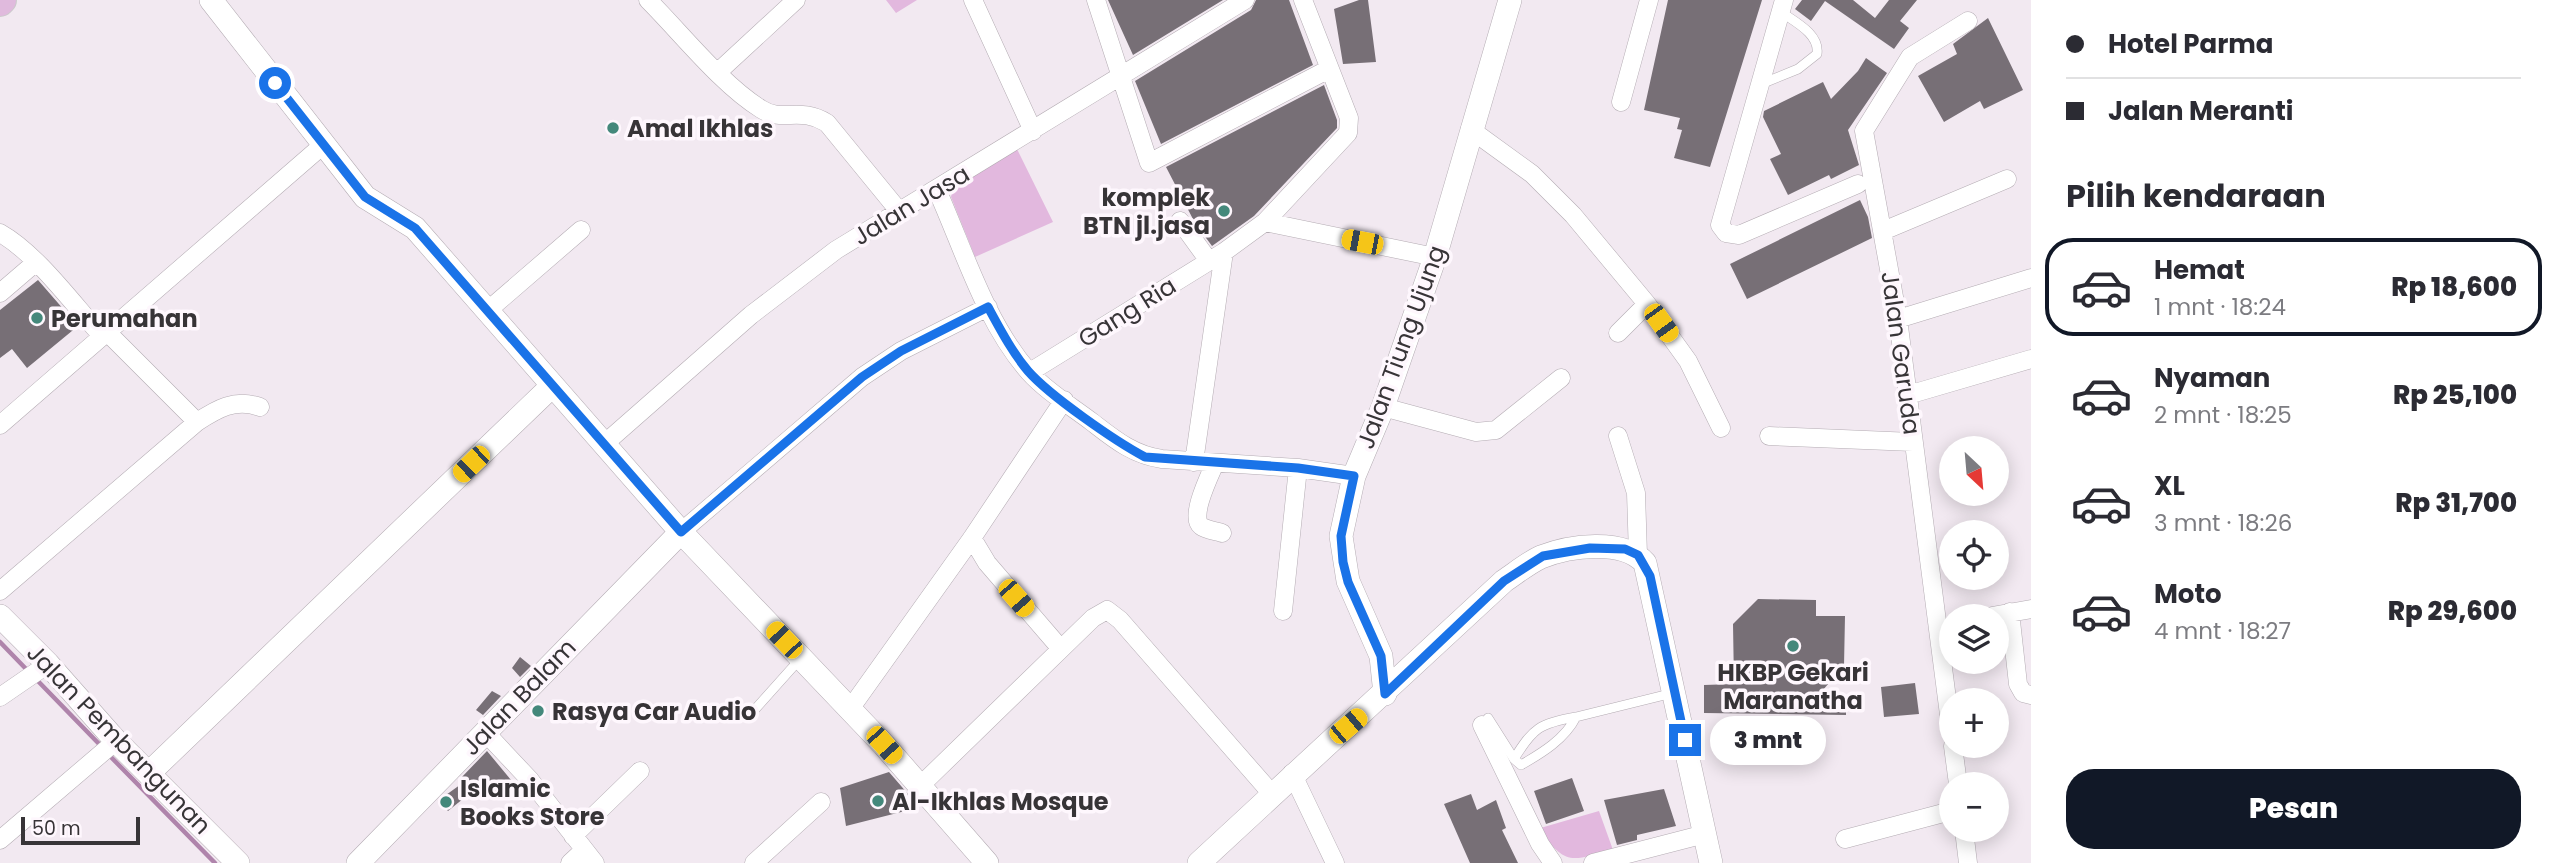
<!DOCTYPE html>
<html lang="id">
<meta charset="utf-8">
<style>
:root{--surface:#fff;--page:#f7f7f7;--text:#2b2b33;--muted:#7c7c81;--line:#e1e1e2;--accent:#111827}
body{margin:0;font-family:Poppins,sans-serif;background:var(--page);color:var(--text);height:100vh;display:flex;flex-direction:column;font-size:26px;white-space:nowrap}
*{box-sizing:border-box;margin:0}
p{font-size:23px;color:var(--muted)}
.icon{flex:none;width:38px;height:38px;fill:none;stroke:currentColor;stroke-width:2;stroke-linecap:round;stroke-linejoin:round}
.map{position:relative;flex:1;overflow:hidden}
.panel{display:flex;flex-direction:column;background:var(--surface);width:525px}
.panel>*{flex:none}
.top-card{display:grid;align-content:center;height:154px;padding:0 35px;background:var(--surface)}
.needle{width:46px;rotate:154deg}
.fabs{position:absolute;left:1939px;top:436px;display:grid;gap:14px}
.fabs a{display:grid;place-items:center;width:70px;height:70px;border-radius:50%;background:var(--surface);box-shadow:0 4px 18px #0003;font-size:35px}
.scale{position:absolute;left:21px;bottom:18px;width:119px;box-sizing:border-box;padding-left:7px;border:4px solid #373437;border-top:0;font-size:19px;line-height:24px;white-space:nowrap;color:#373437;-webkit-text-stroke:5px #fef7fd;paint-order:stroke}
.end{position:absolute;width:32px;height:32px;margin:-16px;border:9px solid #1a73e8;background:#fff;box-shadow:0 0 0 4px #fff}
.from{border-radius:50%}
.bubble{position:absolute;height:49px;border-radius:24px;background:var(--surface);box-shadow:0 4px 18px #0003;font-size:23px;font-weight:800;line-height:49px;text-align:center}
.car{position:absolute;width:21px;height:42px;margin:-21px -10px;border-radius:9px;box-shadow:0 0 5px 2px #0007;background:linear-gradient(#f5c518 24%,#345 0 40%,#f5c518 0 76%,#345 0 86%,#f5c518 0)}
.top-card b{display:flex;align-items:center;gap:24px;height:66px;font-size:26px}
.top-card b+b{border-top:2px solid var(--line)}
.top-card i{width:18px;height:18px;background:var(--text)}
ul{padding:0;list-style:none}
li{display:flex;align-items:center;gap:21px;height:98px;margin:0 14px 10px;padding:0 21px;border:4px solid transparent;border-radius:28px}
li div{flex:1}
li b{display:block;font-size:26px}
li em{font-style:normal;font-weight:800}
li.selected{border-color:var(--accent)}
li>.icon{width:63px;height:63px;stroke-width:1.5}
h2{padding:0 35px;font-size:32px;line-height:84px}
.primary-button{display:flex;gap:14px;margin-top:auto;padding:14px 35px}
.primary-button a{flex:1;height:80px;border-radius:28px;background:var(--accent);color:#fff;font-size:28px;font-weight:800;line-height:80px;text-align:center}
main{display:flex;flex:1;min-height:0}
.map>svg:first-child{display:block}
.green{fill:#e2b8de}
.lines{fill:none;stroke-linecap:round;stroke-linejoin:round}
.stream{stroke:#af84ab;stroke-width:4.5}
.building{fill:#776f76}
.service-casing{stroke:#b4acb3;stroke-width:10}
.minor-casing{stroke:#b4acb3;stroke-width:19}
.tertiary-casing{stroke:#b4acb3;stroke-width:24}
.primary-casing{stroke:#cbcacb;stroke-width:30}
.service{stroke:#fff;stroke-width:9}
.minor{stroke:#fff;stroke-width:18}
.tertiary{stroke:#fff;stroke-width:23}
.primary{stroke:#e0badd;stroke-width:28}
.route{stroke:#1a73e8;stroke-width:9}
.poi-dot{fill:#44887b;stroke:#fef7fd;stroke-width:2.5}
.labels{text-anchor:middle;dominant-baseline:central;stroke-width:7;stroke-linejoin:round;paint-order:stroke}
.poi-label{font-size:24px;font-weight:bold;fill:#373437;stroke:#fef7fd;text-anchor:start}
.street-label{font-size:24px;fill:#373437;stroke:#fef7fd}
</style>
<main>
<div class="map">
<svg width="2031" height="863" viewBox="0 0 2031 863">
<rect width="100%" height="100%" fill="#f2e9f1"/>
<path class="green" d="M886 0H917L896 13Z
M1016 147 1053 222 975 257 951 197 953 188Z
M1599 811 1613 850C1565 863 1567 863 1537 829Z"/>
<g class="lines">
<path class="stream" d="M0 642 29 672
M35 678 102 747
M108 754 215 863"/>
</g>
<path class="building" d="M1108 0H1223L1133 55Z
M1256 0H1289L1313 65 1161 144 1135 81 1251 10Z
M1359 0H1368L1376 62 1343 64 1334 9Z
M1668 0H1762L1710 167 1674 158 1682 130 1677 129 1680 118 1644 110Z
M1802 0H1853L1875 18 1889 0H1917L1900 21 1909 28 1894 49 1825 1 1811 21 1795 9Z
M1988 18 2023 90 1984 109 1980 101 1944 122 1918 76 1957 54 1953 44Z
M1866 58 1887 73 1848 130 1859 165 1831 179 1829 175 1788 195 1770 159 1781 154 1763 117 1764 111 1823 82 1831 99 1858 71Z
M1324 85 1337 120V128L1254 216 1212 246 1195 223 1166 167Z
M1860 200 1868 217 1872 238 1747 299 1730 264Z
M38 280 78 326 27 368 12 349 0 358V310Z
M1758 599 1816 600V616H1845L1844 666 1815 699 1846 698V715L1704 713V685L1734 684 1733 624Z
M520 657 531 666 520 677 512 668Z
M1915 683 1919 714 1884 717 1881 687Z
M492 691 501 696 483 715 476 710Z
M487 751 511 780H505L496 794 485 799 474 790 448 811 439 800 464 782 460 779Z
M889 772 914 801 913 809 846 826 840 788Z
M1572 778 1584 811 1546 824 1534 791Z
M1664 789 1676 826 1637 835V840L1617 845 1604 800Z
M1471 794 1477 810 1496 800 1506 828 1502 830 1518 863H1470L1444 804Z"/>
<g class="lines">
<g class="service-casing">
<path id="service" d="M1761 84 1798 69 1817 54C1820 34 1795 22 1781 12
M749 716 800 659
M1576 717C1540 723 1533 728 1514 759L1521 765C1542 753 1565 739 1576 717L1673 693
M1488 718 1514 759"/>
</g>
<g class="minor-casing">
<path id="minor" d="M648 0C681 33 722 85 761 109 783 123 799 106 827 123L899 211
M973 0 1033 131
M1096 0 1149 163 1329 69
M1784 0 1720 225 1726 233 1739 235 1858 184
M718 72 796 0
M1621 102 1649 0
M1470 129 1532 174 1573 215 1647 304 1688 361 1721 428
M937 190C964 250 985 322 1029 372 1046 391 1071 406 1092 422 1114 439 1133 455 1162 459L1298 468 1354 476
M1180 221 1209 261
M1265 222 1435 257
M1883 231 2007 179
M0 233C37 254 73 304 102 336
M0 293 35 263
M486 312 581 230
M1898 319 2031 278
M107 332 197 422
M1618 333 1647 304
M1030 372 1224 252 1265 222 1348 133 1349 118 1303 0
M1908 395 2031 359
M1383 407 1476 432 1496 430 1561 378
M0 425 323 145
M1618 436 1636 493 1638 555
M1769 436 1913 442
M603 445 751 315 836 250 1245 0
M1194 462 1224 252
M1215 463C1210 475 1189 517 1201 526 1206 530 1216 531 1222 533
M681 532 862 377 901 351 988 307
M972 538 987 563 1061 649
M0 591 197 422C217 409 235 398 260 407
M1283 611 1298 468
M2010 612 2018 684 2023 693 2031 695
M1992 616 2031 609
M0 697 48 664
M850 709 972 538 1064 400
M1482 725 1540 844 1553 863
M1951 730 1898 319 1864 131 1910 57 1968 21
M484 731 530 780 595 863
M1953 746 1958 784
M1292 773 1335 863
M921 785 1093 618 1107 610 1120 620 1272 794
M1964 830 1968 863
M573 836 640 771
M1845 839 1951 811
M0 840 116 741
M570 863 584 850
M754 863 821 802
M1593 863 1705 834"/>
</g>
<g class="tertiary-casing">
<path id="tertiary" d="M211 0 365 197 415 228 681 532 884 745 987 863
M0 616 48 664 116 741 238 863
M1385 694 1381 656 1348 581 1341 536 1354 476 1383 407 1435 257 1510 0
M149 773 551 387
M358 863 681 532
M1199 863 1504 581C1516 573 1528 563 1541 557 1569 546 1623 538 1645 563L1711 863"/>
</g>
<g class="primary-casing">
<path id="primary" d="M0 2 2 0"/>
</g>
<use href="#service" class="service"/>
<use href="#minor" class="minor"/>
<use href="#tertiary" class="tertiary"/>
<use href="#primary" class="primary"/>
</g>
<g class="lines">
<path class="route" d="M275 83 365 197 415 228 681 532 862 377 901 351 988 307C1000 329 1012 352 1028 371 1050 396 1115 441 1145 457L1298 468 1354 476 1341 536 1343 562 1348 582 1381 656 1385 694 1504 581 1543 556 1590 548 1625 549 1638 555 1650 576 1685 740"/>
</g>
<g class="poi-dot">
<circle cx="613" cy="128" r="7"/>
<circle cx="1224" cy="211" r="7"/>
<circle cx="37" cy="318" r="7"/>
<circle cx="1793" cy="646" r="7"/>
<circle cx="538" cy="711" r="7"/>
<circle cx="878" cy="801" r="7"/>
<circle cx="446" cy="802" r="7"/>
</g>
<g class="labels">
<g class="poi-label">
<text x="627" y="128">Amal Ikhlas</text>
<text x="1210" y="197" text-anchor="end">komplek<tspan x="1210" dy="28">BTN jl.jasa</tspan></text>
<text x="51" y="318">Perumahan</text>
<text x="1793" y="672" text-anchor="middle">HKBP Gekari<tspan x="1793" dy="28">Maranatha</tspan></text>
<text x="552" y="711">Rasya Car Audio</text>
<text x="460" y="788">Islamic<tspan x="460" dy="28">Books Store</tspan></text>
<text x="892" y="801">Al-Ikhlas Mosque</text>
</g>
<g class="street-label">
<text transform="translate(911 205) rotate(-31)">Jalan Jasa</text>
<text transform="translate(1127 312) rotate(-32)">Gang Ria</text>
<text transform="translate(1401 347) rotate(-70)">Jalan Tiung Ujung</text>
<text transform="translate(1901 353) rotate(82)">Jalan Garuda</text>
<text transform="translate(519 697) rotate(-46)">Jalan Balam</text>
<text transform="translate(119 739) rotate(46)">Jalan Pembangunan</text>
</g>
</g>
</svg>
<div class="fabs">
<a><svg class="needle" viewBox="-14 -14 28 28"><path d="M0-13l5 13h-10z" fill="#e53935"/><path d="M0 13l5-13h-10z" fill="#7c7c81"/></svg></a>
<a><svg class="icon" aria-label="locate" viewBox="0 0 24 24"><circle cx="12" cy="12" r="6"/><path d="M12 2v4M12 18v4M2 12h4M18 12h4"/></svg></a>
<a><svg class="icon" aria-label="layers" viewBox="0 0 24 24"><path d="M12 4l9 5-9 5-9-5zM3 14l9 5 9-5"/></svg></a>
<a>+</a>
<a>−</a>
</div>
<div class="scale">50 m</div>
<i class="end from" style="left:275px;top:83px"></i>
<i class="end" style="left:1685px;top:740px"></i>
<div class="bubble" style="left:1710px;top:716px;width:116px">3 mnt</div>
<i class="car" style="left:1362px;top:242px;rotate:281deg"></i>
<i class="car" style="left:1661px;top:323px;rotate:144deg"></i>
<i class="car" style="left:471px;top:464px;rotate:226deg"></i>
<i class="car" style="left:1016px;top:598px;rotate:139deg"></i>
<i class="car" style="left:784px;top:640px;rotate:316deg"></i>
<i class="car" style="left:1348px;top:726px;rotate:50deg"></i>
<i class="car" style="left:884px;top:745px;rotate:138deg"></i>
</div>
<section class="panel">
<div class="top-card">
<b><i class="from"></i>Hotel Parma</b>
<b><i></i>Jalan Meranti</b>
</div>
<h2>Pilih kendaraan</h2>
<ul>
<li class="selected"><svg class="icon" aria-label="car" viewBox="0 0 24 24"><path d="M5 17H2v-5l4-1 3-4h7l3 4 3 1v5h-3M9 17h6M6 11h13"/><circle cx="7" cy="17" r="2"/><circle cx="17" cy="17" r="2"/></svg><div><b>Hemat</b><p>1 mnt · 18:24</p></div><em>Rp 18,600</em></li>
<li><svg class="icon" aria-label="car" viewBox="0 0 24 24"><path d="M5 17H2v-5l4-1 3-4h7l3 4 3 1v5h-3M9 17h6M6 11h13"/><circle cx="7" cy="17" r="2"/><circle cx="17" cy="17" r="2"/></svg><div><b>Nyaman</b><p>2 mnt · 18:25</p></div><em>Rp 25,100</em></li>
<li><svg class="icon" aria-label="car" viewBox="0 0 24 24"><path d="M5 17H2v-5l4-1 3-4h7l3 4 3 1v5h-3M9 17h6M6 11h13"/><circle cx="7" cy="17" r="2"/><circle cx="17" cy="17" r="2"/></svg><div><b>XL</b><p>3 mnt · 18:26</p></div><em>Rp 31,700</em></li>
<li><svg class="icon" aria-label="car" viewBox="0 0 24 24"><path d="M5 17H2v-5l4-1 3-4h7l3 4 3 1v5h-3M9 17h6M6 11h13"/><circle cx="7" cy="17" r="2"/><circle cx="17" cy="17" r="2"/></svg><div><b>Moto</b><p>4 mnt · 18:27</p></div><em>Rp 29,600</em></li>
</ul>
<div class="primary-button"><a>Pesan</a></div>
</section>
</main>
